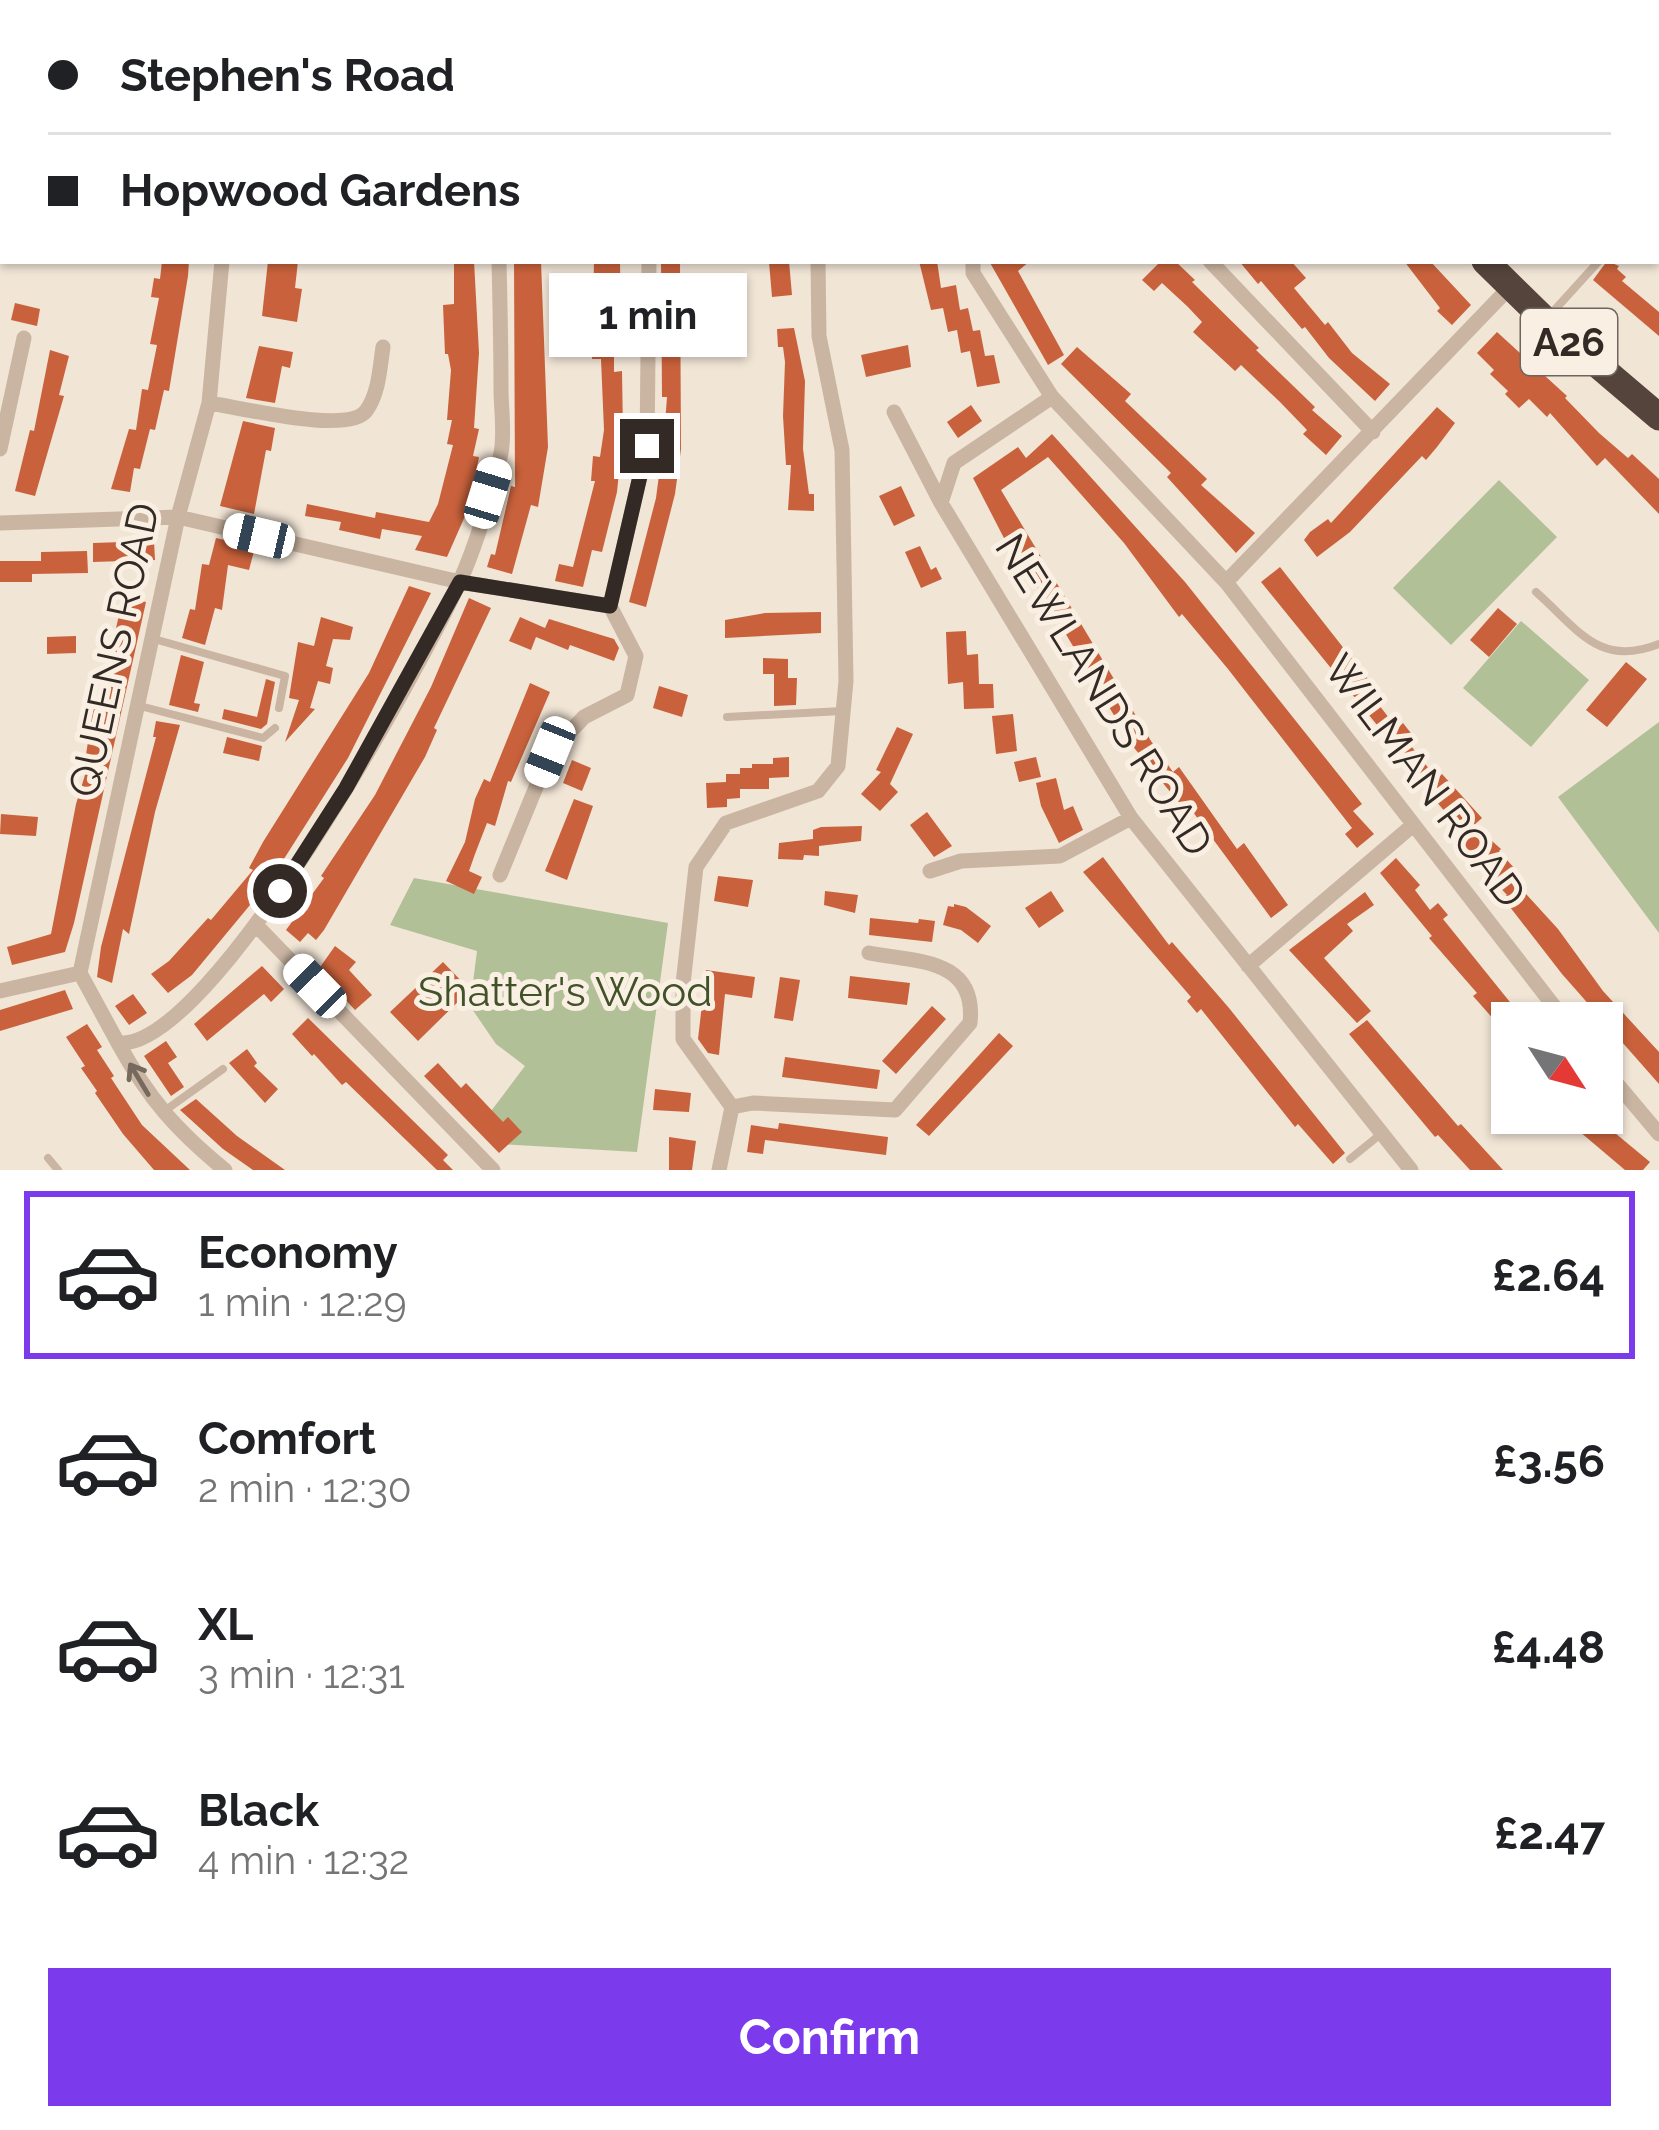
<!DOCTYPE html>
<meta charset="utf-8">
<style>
:root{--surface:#fff;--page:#f2f2f2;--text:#202124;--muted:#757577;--line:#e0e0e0;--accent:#7c3aed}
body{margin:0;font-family:Raleway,sans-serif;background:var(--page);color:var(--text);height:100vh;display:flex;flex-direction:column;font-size:45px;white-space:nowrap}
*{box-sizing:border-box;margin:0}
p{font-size:39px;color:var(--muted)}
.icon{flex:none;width:66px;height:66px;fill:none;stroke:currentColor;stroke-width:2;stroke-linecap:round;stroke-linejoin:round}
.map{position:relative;height:1170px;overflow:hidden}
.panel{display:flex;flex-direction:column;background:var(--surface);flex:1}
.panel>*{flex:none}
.top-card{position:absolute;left:0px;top:0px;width:1659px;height:264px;box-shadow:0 3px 9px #0004;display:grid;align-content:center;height:264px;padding:0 48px;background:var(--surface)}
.needle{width:78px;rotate:126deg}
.controls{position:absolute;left:1491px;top:1002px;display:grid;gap:24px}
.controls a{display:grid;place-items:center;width:132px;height:132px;border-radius:0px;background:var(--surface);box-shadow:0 3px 9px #0004;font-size:60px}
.end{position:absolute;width:54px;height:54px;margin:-27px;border:15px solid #332a25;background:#fff;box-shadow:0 0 0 6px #fff}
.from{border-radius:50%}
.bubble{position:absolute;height:84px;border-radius:0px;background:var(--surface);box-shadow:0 3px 9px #0004;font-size:39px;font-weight:700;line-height:84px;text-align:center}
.car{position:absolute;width:36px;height:72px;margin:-36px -18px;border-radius:15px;box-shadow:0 0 9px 3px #0007;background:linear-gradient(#fff 24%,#345 0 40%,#fff 0 76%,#345 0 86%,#fff 0)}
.top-card b{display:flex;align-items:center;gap:42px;height:114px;font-size:45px}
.top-card b+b{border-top:3px solid var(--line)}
.top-card i{width:30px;height:30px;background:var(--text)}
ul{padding:21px 0 0;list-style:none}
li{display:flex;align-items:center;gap:36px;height:168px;margin:0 24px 18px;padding:0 24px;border:6px solid transparent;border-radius:0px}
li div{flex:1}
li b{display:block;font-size:45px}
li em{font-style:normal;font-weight:700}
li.on{border-color:var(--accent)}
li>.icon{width:108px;height:108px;stroke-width:1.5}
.action{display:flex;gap:24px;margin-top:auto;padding:24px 48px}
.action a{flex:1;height:138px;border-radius:0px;background:var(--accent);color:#fff;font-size:48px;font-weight:700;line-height:138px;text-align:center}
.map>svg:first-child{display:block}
.green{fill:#b1c096}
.building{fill:#c9623c}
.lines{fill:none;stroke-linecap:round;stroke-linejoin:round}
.lane{stroke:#c9b5a2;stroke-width:8}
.street{stroke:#c9b5a2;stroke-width:15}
.highway{stroke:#55443b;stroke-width:27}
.oneway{stroke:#76695d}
.route{stroke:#332a25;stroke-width:15}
.labels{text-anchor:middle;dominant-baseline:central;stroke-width:10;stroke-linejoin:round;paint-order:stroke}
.shield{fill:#f9efe2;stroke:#6e655e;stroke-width:3}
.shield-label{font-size:39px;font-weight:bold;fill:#332a25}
.street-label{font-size:42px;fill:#332a25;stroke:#f9efe2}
.park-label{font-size:42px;fill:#415228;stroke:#f9efe2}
</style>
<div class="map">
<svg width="1659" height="1170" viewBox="0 0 1659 1170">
<rect width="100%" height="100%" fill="#f1e5d6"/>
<path class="green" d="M1499 480 1557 537 1451 645 1393 588Z
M1521 621 1589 680 1531 747 1463 688Z
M1659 722V933L1558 797Z
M414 878 668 923 637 1152 499 1144 485 1119 525 1066 496 1044 470 1006 477 951 390 925Z"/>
<path class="building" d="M162 261H189L188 276 169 391 164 390 155 430 150 429 140 469 134 468 130 492 111 489 129 429 136 430 142 389 148 390 157 345 150 344 159 298 151 297 154 278 160 279Z
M268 261H298L295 288 302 289 297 322 262 316Z
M454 261H474L479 353 474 428 479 429 473 456 479 457 469 507 447 557 415 550 422 536 382 529 380 539 339 530 341 522 305 516 307 504 375 518 376 512 429 522 438 504 453 445 447 444 452 420H447L451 370 448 354H445L443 305 454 304Z
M514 261H541L548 447 538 507 531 505 512 574 487 567 491 554 495 555 511 486 515 487Z
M594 261H620L621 328H614V372L622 371 623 432 617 492 602 552 592 550 583 587 555 581 559 564 573 567 595 481H591L593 456 600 457 604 430 601 359H592Z
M661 261H680L681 449 675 494 646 607 629 602 656 498 664 437 667 397H662Z
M789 261 792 295 772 297 769 262Z
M919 261H937L941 288 956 285 960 310 968 308 973 331 980 330 985 356 994 355 1000 383 977 387 970 351 961 353 957 330 948 332 943 308 931 310Z
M989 261H1030L1018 271 1064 355 1048 365Z
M1161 261H1175L1195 280 1192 282 1259 348 1256 350 1315 407 1312 410 1342 436 1326 455 1303 434 1307 430 1280 402 1241 365 1235 371 1193 332 1202 322 1188 307 1162 283 1154 291 1142 280Z
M1239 261H1291L1306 278 1294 288 1325 325 1328 322 1352 353 1390 384 1375 401 1329 358 1305 327 1302 329 1261 281 1258 284Z
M1404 261H1430L1471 305 1452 325 1437 311 1440 308Z
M1607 261 1619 266 1617 269 1626 277 1622 281 1659 312V336L1593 280Z
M15 303 40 309 37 326 11 320Z
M794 328 805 381 803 449 809 494H814V511L788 510 791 465H786L783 416 785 362 783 347H778L777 329Z
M1497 332 1567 396 1565 398 1599 433 1628 458 1632 454 1659 479V514L1605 458 1597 466 1550 413 1547 417 1529 399 1519 408 1505 394 1508 391 1490 374 1494 370 1477 353Z
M908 345 911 367 866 377 861 355Z
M259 346 293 352 290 368 282 366 275 403 246 398Z
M1077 347 1131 394 1125 401 1207 479 1201 485 1255 533 1236 553 1167 477 1171 473 1061 364Z
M50 350 69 356 59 395 64 396 35 496 15 491 30 430 34 431Z
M971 405 982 421 958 438 947 422Z
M1437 407 1455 423 1437 447 1426 460 1422 456 1350 532 1317 557 1304 540 1310 532 1328 519 1331 523Z
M243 421 275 428 271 451 266 450 254 514 220 506Z
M1052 434 1185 582 1362 804 1353 811 1374 834 1357 848 1345 834 1352 828 1228 669 1182 614 1179 617 1124 543 1048 457 1001 490 1151 741 1173 772 1179 767 1237 849 1244 843 1288 905 1271 918 1193 812 1189 815 1131 744 1045 599 1006 542 973 478 1018 447 1026 458Z
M901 486 915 516 894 526 879 496Z
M216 538 255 547 249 570 228 565 222 610 215 608 205 645 182 638 190 609 195 610 202 564 209 565Z
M154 541 155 560 93 562V543Z
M920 546 931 570 936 567 942 579 921 588 905 552Z
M87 551 88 573 32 574V582H0V561H41V552Z
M1280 567 1371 683 1366 688 1389 718 1398 728 1403 723 1414 737 1408 742 1437 779 1442 774 1482 818 1464 834 1400 759 1403 757 1261 582Z
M409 586 431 593 348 758 270 881 192 975 168 993 151 974 169 961 208 918 211 920 253 870 249 868 263 842 369 673Z
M123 597 146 602 74 923 65 952 12 965 7 947 51 934 76 804 89 762 85 761 92 716 96 699 102 700 116 647 112 646Z
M469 598 491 608 434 728 437 730 425 757 324 930 316 940 308 933 300 942 286 930 324 878 321 876 375 795 431 687Z
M1498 608 1517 624 1489 657 1470 640Z
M821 612V633L725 638V620L765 613Z
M321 617 353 627 350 640 333 639 326 666 333 668 330 684 318 681 310 708 315 709 285 742 299 700 289 698 298 642 314 646Z
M520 617 545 628 549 619 614 639 619 648 614 661 570 645 568 650 536 637 531 650 509 641Z
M966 631 967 655 978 654 979 684H993L994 708 964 709 963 682 948 684 946 632Z
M76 636V653L47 654V637Z
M181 655 204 662 194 703 200 704 198 712 169 705Z
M763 658 788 659V678H797L796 705 774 706V674H763Z
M1626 662 1647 679 1607 727 1586 710Z
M266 679 275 682 267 724 261 729 222 719 224 709 257 717Z
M530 683 550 692 511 782 508 781 495 826 487 823 475 854 469 871 482 877 474 894 446 881 465 842 475 799 484 779 490 782Z
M659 686 688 695 682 717 653 708Z
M1013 714 1017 751 996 754 992 716Z
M156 721 180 725 155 812 129 934 123 929 112 983 97 977 101 947 156 737H153Z
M897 727 913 734 890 784 898 792 880 811 861 794 881 772 876 770Z
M227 737 262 746 259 761 223 753Z
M789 757V777L769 778V789H740V798L727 799V807L707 808 706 783 726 782V774H740V768H752V764H773V758Z
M1036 757 1041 777 1019 782 1014 762Z
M572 760 591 768 582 791 563 783Z
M1056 778 1064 810 1073 806 1083 830 1059 843 1041 806 1036 783Z
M574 799 593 806 567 880 545 871Z
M927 812 952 846 934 857 910 825Z
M1 814 38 817 36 836 0 834Z
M862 826 861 841 819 846V856L804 855 803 860 778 859 779 843 813 839V830L821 827Z
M1472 829 1489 844 1492 841 1501 849 1499 851 1523 878 1517 884 1558 929 1603 991 1659 1052V1084L1562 974 1503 898 1507 895 1494 881 1497 879 1459 843Z
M1103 857 1169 945 1172 942 1229 1008 1345 1153 1333 1164 1298 1124 1295 1127 1201 1009 1197 1013 1187 1001 1191 997 1083 872Z
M1396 858 1420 885 1415 890 1430 910 1438 903 1448 915 1443 919 1522 1017 1512 1023V1040L1473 996 1477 993 1429 938 1432 936 1380 873Z
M718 876 753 880 748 907 714 901Z
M825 891 858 895 855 913 824 905Z
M1051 891 1064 911 1039 928 1025 908Z
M1365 892 1374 905 1347 924 1353 931 1324 958 1371 1011 1357 1023 1289 950Z
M954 904 966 907 991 926 978 943 961 930 943 925 948 906 954 907Z
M870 918 918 923 919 919 935 921 932 942 869 935Z
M335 946 356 962 349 970 372 995 355 1010 339 993 342 990 318 970Z
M443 962 470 990 418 1041 390 1012Z
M262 966 284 989 271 1002 264 994 207 1041 194 1024Z
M706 970 755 977 752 998 725 994 719 1055 708 1053 698 1039Z
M850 976 910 983 907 1005 848 998Z
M780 977 800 980 793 1021 774 1018Z
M65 990 73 1009 0 1031V1010Z
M133 994 147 1013 129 1025 115 1006Z
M932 1006 946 1019 896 1074 882 1061Z
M308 1018 448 1155 443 1160 453 1170H437L346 1082 342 1085 314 1054 312 1056 292 1034Z
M1367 1020 1458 1126 1461 1124 1503 1170H1470L1438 1135 1435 1137 1349 1034Z
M87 1024 102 1047 97 1050 114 1076 111 1078 142 1125 190 1170H154L123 1134 95 1093 97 1091 81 1068 85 1066 66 1037Z
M999 1033 1013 1046 929 1136 916 1125Z
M166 1041 177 1057 168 1063 184 1087 171 1096 144 1056Z
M247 1049 257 1063 254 1066 278 1089 265 1103 229 1063Z
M785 1057 880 1070 877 1089 782 1077Z
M438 1063 461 1088 466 1083 503 1122 508 1117 522 1132 499 1153 424 1076Z
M655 1089 691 1093 689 1112 653 1110Z
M196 1099 237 1136 285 1170H253L223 1149 180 1110Z
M1549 1113H1601L1619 1129 1615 1133 1650 1162 1643 1170H1625L1573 1126 1569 1130Z
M779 1123 888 1137 886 1155 765 1140 763 1154 747 1152 751 1125 778 1129Z
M669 1137 696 1141 692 1170H669Z"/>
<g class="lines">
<path class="lane" d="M1324 0 1326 3
M1356 3 1360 0
M0 196H3
M1656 198 1659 195
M1550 315 1599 261
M1536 592C1578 629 1599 668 1659 644
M154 639 285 676 279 708
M140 706 263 738 275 728
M727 717 842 711
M163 1112 223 1069
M48 1158 58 1170
M1350 1159 1382 1133"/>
<path class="street" d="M245 0V3
M496 0V3
M783 0 784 3
M830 0 835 3
M1024 0 1026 3
M652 3V0
M973 261V273L1052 397 1226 582 1567 1023
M1210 261 1373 432
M209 403C239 407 348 435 366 411 379 394 380 366 383 347
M894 412 941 503 1131 818 1411 1170
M0 449 24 338
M941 503 954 463 1052 397
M0 523 178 517 460 582 610 606 647 446 649 261
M1226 582 1510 287
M930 871 961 861 1060 856 1131 818
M500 875 550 753 584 717 627 695 636 656 610 606
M256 925 493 1170
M1248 966 1413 825
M80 973 118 1043C210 1052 422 665 459 583 475 549 493 490 501 453 505 433 501 409 501 389 501 346 500 304 499 261
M0 991 80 973 178 517 209 403 222 261
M118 1043C149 1099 176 1130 225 1170
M1602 1066 1659 1134
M732 1107 683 1039V984L696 867 726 823 818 791 838 766 846 681 842 450 819 336 818 261
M732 1107 753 1103 895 1110 970 1023C977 958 916 962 869 953
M719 1170 732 1107"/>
<path class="highway" d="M1269 0 1271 3
M1485 261 1545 320 1659 417"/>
</g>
<defs><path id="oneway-shaft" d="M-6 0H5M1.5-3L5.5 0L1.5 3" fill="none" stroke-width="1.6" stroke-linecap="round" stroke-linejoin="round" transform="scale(3)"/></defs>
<use class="oneway" href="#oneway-shaft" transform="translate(139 1079) rotate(-121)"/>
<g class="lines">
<path class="route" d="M280 891 346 788 460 582 610 606 647 446"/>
</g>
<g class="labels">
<rect class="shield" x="1521" y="309" width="96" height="66" rx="9"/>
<g class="shield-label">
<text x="1569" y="342">A26</text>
</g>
<g class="street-label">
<text transform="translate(114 650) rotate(-78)">QUEENS ROAD</text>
<text transform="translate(1104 695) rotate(58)">NEWLANDS ROAD</text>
<text transform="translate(1425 781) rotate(53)">WILMAN ROAD</text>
</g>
<g class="park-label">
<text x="565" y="991">Shatter's Wood</text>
</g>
</g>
</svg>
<div class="controls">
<a><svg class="needle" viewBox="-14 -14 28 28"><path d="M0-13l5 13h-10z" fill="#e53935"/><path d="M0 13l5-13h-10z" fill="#757577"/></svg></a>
</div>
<i class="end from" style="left:280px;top:891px"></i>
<i class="end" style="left:647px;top:446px"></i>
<div class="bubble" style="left:549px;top:273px;width:198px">1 min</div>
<i class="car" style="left:488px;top:493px;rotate:17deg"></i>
<i class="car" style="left:259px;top:536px;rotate:283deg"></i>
<i class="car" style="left:550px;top:752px;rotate:202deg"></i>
<i class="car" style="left:315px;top:986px;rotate:316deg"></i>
<div class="top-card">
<b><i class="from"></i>Stephen's Road</b>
<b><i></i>Hopwood Gardens</b>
</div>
</div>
<section class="panel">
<ul>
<li class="on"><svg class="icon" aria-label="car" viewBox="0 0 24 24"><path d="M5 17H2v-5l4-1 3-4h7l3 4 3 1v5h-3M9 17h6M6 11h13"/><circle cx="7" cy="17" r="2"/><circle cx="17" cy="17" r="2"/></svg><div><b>Economy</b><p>1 min · 12:29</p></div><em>£2.64</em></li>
<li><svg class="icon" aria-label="car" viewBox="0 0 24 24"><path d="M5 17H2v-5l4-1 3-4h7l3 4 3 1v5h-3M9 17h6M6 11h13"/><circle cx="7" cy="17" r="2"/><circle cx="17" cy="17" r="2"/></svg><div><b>Comfort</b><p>2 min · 12:30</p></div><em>£3.56</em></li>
<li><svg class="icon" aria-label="car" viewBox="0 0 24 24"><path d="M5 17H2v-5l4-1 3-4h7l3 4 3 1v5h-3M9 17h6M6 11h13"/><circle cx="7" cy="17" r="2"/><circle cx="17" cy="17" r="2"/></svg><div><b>XL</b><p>3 min · 12:31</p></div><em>£4.48</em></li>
<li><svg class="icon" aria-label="car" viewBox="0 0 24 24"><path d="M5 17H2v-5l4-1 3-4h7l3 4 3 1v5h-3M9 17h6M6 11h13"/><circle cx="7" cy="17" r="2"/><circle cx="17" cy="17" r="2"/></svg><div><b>Black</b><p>4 min · 12:32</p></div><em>£2.47</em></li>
</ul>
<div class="action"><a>Confirm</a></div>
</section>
